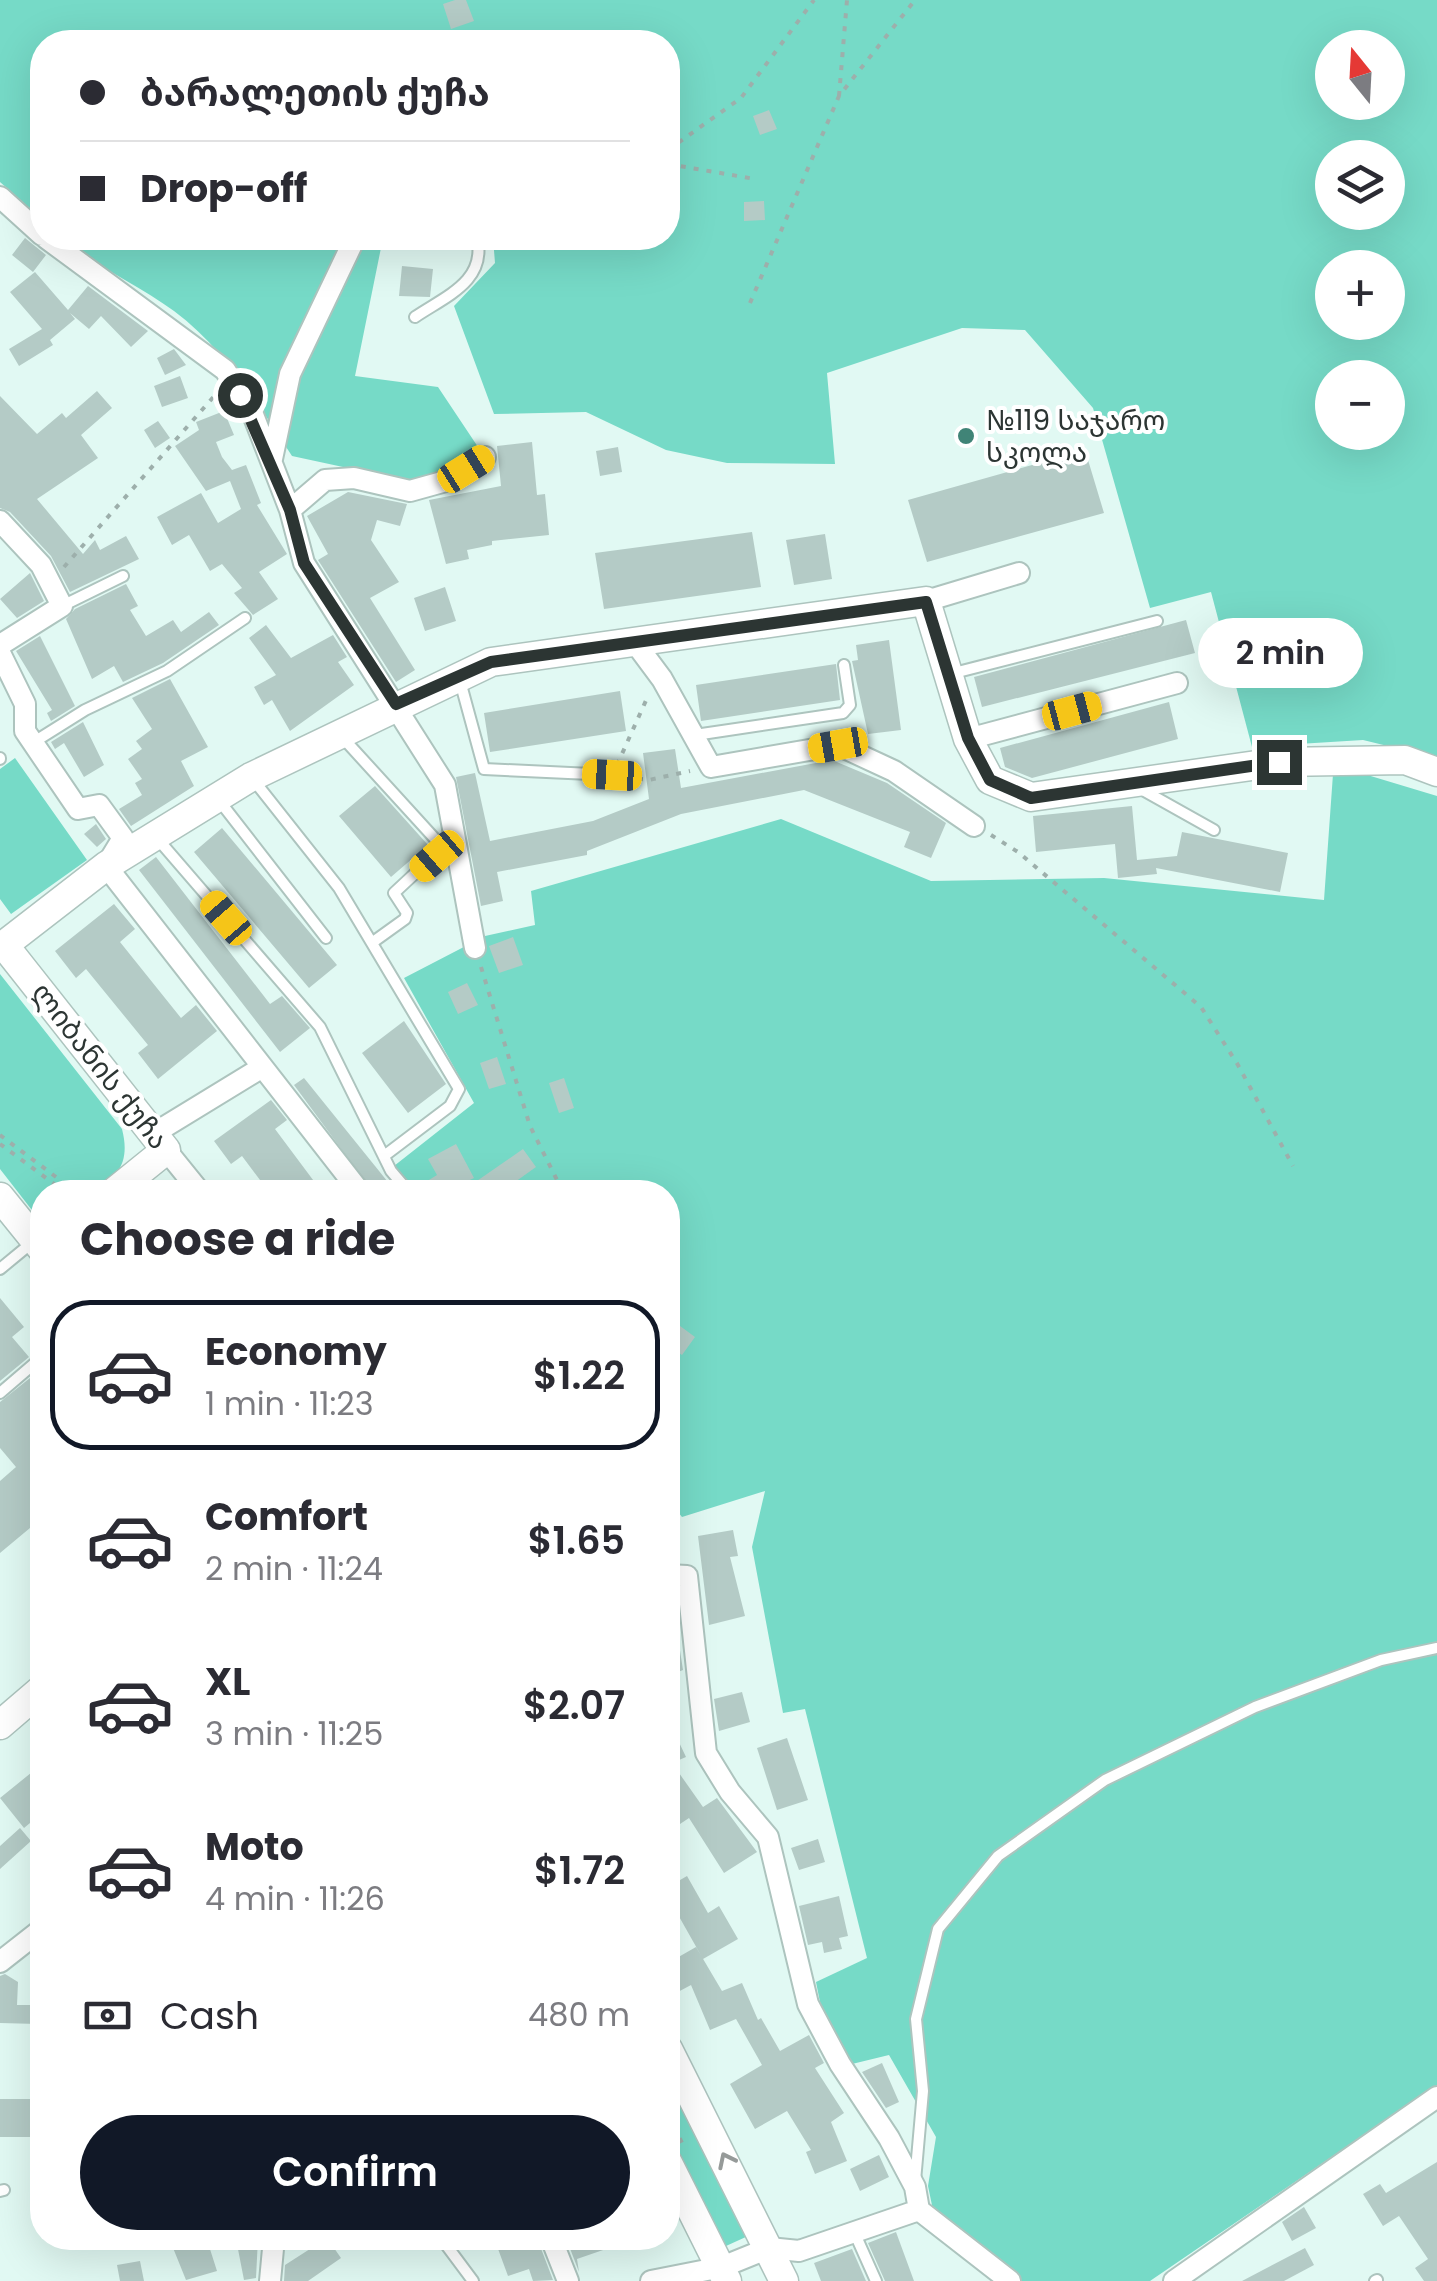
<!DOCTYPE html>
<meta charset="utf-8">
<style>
:root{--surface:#fff;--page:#f7f7f7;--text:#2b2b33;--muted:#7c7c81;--line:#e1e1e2;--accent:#111827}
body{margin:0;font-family:Poppins,"Noto Sans Georgian",sans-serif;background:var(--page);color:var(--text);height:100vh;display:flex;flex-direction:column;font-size:38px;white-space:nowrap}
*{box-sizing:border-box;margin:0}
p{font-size:32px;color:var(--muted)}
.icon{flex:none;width:55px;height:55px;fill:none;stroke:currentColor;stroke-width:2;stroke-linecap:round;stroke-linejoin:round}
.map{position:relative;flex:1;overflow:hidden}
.side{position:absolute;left:30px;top:1180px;width:650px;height:1070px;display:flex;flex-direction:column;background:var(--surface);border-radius:40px;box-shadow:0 10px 40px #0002}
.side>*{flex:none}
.top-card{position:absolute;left:30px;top:30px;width:650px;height:220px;border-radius:40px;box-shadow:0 10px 40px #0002;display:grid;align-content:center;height:220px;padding:0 50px;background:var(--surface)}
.needle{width:65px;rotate:342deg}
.buttons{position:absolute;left:1315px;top:30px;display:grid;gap:20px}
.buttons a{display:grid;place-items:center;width:90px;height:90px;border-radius:50%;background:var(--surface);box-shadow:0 10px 40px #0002;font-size:50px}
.end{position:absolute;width:45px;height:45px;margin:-22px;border:12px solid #2c3533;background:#fff;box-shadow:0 0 0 5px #fff}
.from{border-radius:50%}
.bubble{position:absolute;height:70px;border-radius:35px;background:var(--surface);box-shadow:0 10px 40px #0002;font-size:32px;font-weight:600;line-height:70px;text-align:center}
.car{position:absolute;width:30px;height:60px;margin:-30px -15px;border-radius:12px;box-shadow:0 0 8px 2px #0007;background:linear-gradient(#f5c518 24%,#345 0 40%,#f5c518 0 76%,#345 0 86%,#f5c518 0)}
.top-card b{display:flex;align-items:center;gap:35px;height:95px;font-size:38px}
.top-card b+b{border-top:2px solid var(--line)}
.top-card i{width:25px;height:25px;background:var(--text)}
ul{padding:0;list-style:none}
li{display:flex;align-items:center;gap:30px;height:150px;margin:0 20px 15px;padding:0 30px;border:5px solid transparent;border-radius:40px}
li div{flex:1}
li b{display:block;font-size:38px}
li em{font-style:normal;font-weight:600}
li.selected{border-color:var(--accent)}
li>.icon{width:90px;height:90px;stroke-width:1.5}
h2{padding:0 50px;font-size:45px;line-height:120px}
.pay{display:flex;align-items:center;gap:25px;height:110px;padding:0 50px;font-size:38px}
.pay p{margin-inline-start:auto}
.cta{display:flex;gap:20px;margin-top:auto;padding:20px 50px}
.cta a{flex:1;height:115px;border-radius:60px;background:var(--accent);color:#fff;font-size:40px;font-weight:600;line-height:115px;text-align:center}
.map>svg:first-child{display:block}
.green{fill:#76dac7;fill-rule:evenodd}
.building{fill:#b4cbc6}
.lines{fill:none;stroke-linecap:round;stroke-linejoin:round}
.lane-casing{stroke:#adc4be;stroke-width:14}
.street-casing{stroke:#adc4be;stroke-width:24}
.secondary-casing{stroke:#adc4be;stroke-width:31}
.path{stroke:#9dafab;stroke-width:4;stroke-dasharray:5 8;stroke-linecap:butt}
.lane{stroke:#fff;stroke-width:10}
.street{stroke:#fff;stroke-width:20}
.secondary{stroke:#fff;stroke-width:28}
.oneway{stroke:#969a99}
.route{stroke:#2c3533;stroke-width:12}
.poi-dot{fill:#408477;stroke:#fff;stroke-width:4}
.labels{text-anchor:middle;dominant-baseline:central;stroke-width:8;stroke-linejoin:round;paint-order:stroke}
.poi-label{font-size:28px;fill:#2c3533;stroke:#fff;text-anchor:start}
.street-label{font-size:28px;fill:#2c3533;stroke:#fff}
</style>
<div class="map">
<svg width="1437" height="2281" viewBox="0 0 1437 2281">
<rect width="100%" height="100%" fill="#e1f9f3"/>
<path class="green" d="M0 0H1437V758L1363 740 1252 747 1211 592 1150 608 1093 408 1025 330 962 328 827 373 835 464 727 463 666 450 586 412 494 414 454 306 495 263 493 238H668V42H42V219L0 182ZM1332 48H1388V102H1332ZM1332 158H1388V212H1332ZM1332 268H1388V322H1332ZM1332 378H1388V432H1332Z
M63 238H383L355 376 438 387 478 447 446 471 408 481 292 456C257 403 226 350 174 311 137 284 97 268 63 238Z
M15 758 87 860 11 914 0 899V769Z
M1333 774H1364L1437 796V2085L1150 2281H1022L933 2210 928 2186 936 2137 889 2055 852 2064 821 2007 816 1982 867 1958 805 1709 783 1713 752 1547 765 1491 682 1517 668 1500V1192H416L394 1166 474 1103 404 978 485 936 535 925 531 891 781 819 931 881 1104 878 1324 900Z
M0 974 122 1129C137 1187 86 1192 42 1192V1223L0 1169Z
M668 2076 748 2236 726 2246 668 2141Z"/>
<path class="building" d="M455 0H466L474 21 451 29 443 4Z
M769 110 777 129 760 135 753 116Z
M764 201 765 220 744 221V202Z
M25 238 46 255 33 272 12 255Z
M402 266 433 269 430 297 399 296Z
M35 272 68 310 88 286 148 331 131 347 101 316 89 329 70 313 75 319 50 340 53 345 19 366 9 349 42 329 10 292Z
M174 349 186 365 165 375 157 358Z
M180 376 188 398 162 407 154 386Z
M97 391 112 408 81 435 98 458 37 499 83 554 95 540 100 550 126 536 139 559 70 592 51 556 10 512 0 508V396L37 434 62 413 66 418Z
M224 411 234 435 216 442 222 457 232 470 246 465 261 503 257 505 287 554 259 572 278 599 253 615 234 593 242 588 222 564 210 571 189 535 172 545 157 517 201 493 218 523 241 509 230 481 206 491 175 446 199 430 196 422Z
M158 421 170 438 155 448 144 430Z
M532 442 537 495 545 494 549 535 492 541V545L467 550 469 559 446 564 429 500 501 486 497 446Z
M618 447 622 472 600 476 596 451Z
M1085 450 1104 513 927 562 908 500Z
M348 492 407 504 400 526 377 520 371 540 399 582 370 598 415 670 396 682 318 560 328 554 307 516Z
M752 532 761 587 604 609 595 553Z
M825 534 832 579 794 585 786 540Z
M30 573 44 601 17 618 0 599Z
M126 584 138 606 130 610 146 636 173 620 181 632 209 612 219 625 163 663 123 682 114 666 92 679 66 619 75 609Z
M445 587 456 621 425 631 414 598Z
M1186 620 1195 653 982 707 974 677Z
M266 625 291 658 333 635 347 657 338 662 354 685 290 731 272 700 264 705 254 687 276 675 249 638Z
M40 636 75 706 51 721 47 713 52 710 16 651Z
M889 640 901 730 868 734 852 661 858 660 856 645Z
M836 664 840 700 701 721 696 685Z
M170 679 208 747 181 761 194 786 131 826 119 809 142 795 135 783 142 779 128 759 142 749 136 741 152 729 132 698Z
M620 691 626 731 490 752 484 713Z
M1169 702 1178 739 1032 778 1005 767 1000 748Z
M83 722 104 765 84 777 64 743 55 749 51 742Z
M675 749 681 788 832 760 887 783 946 823 931 858 904 847 910 832 804 790 681 814 587 851V855L497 872 503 901 481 906 456 777 475 773 490 841 593 821 649 799 643 753Z
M375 786 428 845 391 877 339 816Z
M1132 806 1137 860 1177 856 1182 832 1288 853 1280 892 1156 868 1157 874 1118 878 1115 844 1036 852 1033 816Z
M96 824 106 839 97 847 84 834Z
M222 828 337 965 309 988 194 852Z
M156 857 270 1004 282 996 310 1028 280 1052 139 870Z
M114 904 135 929 120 942 181 1018 196 1005 217 1031 158 1079 138 1053 148 1045 86 969 76 978 55 951Z
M513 937 523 965 499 973 489 946Z
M467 983 478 1005 458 1014 448 992Z
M404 1021 446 1084 408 1113 362 1053Z
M497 1057 506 1084 489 1089 480 1063Z
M304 1078 396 1192H373L294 1085Z
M564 1078 574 1108 559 1113 549 1083Z
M271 1100 287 1120 275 1129 322 1192H269L242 1156 231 1164 214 1141Z
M456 1144 474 1178 445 1192H418L416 1188 437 1175 428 1159Z
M523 1149 536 1167 501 1192H461Z
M0 1298 24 1327 12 1337 29 1357 0 1381Z
M676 1323 695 1337 682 1355 668 1345V1334Z
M40 1370 42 1478 33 1487 42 1498V1518L0 1553V1481L16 1467 0 1448V1402Z
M733 1530 738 1556 730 1557 745 1616 709 1625 698 1536Z
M675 1618 683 1670 668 1676V1619Z
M742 1692 750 1722 719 1731 714 1699Z
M668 1719 686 1757 672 1763 703 1807 717 1798 757 1852 724 1873 689 1818 680 1824 668 1807Z
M787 1738 808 1800 777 1810 757 1748Z
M42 1764V1813L24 1828 0 1798Z
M20 1828 31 1841 0 1869V1846Z
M818 1839 825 1862 799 1870 791 1848Z
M687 1876 708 1913 719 1906 738 1939 703 1959 668 1897V1887Z
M839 1896 848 1936 839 1938 842 1949 824 1953 822 1942 808 1945 799 1906Z
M696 1947 722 1991 742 1983 758 2020 761 2018 780 2051 809 2035 824 2063 815 2068 844 2113 831 2122 847 2161 815 2174 806 2152 811 2150 787 2111 755 2129 730 2084 762 2065 736 2019 710 2030 691 1985 676 1993 668 1979V1963Z
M5 1974 18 1982 17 2005H39L38 2024 0 2023V1976Z
M882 2063 899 2102 886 2108 862 2072Z
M0 2099H42V2137H0Z
M879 2155 889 2177 860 2191 850 2169Z
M1437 2162V2281H1424L1415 2268 1428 2259 1399 2216 1383 2226 1363 2194 1380 2184 1386 2193Z
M1304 2207 1316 2228 1292 2241 1282 2222Z
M896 2232 914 2281H885L868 2243Z
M169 2238H216L217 2244 209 2246 217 2271 186 2280Z
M258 2238 256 2278 244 2280 236 2239Z
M327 2238 341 2258 308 2281H284L285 2265Z
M494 2238H537L553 2280 533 2281 529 2269 508 2276Z
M566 2238H631L632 2240 577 2259 579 2272Z
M1305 2248 1314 2265 1284 2281H1242Z
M852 2249 866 2281H821L814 2263Z
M140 2261 144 2281H120L117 2265Z"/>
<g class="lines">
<g class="lane-casing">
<path id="lane" d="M415 317C446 296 487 281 477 238
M62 606 123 576
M950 674 1157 621
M460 681 484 769 612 775
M695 735 843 713 850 705 844 665
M343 738 436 840 439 851 394 893 407 913 405 919 373 942
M34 742 85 710 167 671 245 618
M0 758V759
M252 778 339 888 459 1089 450 1106 384 1156
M1139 788 1214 830
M218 799 326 938
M156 837 320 1027 391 1171 409 1192
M0 1269 34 1241
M0 1393 42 1357
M915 2181 923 2091 916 2019 938 1929 998 1856 1105 1780 1255 1707 1381 1660 1437 1648
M0 2191 4 2190
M855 2234 876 2281
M441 2238 473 2281
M1375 2281 1377 2280"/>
</g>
<g class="street-casing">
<path id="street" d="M0 197 42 235
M46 238 225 370 252 412 290 510 304 563 445 785 475 948
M272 459 290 374 355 238
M290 510 325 480 354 478 410 491 446 481 485 457
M0 521 41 565 62 606 0 645
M926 601 1019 573
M636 644 662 679 711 767 838 745 894 771 974 826
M0 653 25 704V731L78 809 99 805 123 838 106 866 360 1192
M968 739 1177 683
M153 1134 261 1068
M166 1150 200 1192
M668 1575 687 1576 706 1753 730 1792 768 1837 808 2004 840 2064 889 2138 915 2187 919 2210 1010 2281
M0 1962 42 1929
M551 2238 568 2281
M270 2281 274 2238
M651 2281 722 2267 769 2248 799 2251 919 2210
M1174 2281 1437 2097"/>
</g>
<g class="secondary-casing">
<path id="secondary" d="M114 1192 166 1150 4 945 106 866 251 777 491 662 926 601 968 739 990 780 1031 797 1279 762 1405 760 1437 772
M0 1197 42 1249
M0 1725 42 1689
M668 2049 784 2281
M668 2163 727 2281"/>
</g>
<path class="path" d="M839 96 847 0
M668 150 741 98 814 0
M668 164 755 179
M750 303 839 96 915 0
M64 567 216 394
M617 765 648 696
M625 777 649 780 690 771
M991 835 1018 852 1201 1007 1238 1065 1293 1166
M481 967 530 1126 563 1192
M0 1135 76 1192
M0 1144 65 1192
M668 2115 682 2143"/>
<use href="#lane" class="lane"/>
<use href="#street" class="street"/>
<use href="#secondary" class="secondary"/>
</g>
<defs><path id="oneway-chevron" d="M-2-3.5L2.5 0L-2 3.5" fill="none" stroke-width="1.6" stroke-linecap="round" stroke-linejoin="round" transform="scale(2.5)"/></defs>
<use class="oneway" href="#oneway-chevron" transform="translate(726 2160) rotate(-116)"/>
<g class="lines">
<path class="route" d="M240 395 290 510 304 563 396 704 491 662 926 602 968 738 990 780 1031 798 1279 762"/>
</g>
<circle class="poi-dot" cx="966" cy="436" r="10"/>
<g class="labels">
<g class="poi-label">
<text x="986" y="420">№119 საჯარო<tspan x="986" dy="32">სკოლა</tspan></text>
</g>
<g class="street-label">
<text transform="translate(100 1066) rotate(52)">ლიბანის ქუჩა</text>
</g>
</g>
</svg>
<div class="buttons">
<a><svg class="needle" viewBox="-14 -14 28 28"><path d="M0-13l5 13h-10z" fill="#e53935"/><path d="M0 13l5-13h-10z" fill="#7c7c81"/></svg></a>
<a><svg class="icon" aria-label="layers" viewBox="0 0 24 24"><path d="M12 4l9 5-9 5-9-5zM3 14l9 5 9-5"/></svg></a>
<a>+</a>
<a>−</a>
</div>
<i class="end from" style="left:240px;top:395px"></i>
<i class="end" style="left:1279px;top:762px"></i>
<div class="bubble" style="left:1198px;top:618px;width:165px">2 min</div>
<i class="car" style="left:466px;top:469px;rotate:58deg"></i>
<i class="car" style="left:1072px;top:711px;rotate:75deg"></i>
<i class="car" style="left:838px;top:745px;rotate:260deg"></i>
<i class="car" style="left:612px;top:775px;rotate:273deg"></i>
<i class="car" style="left:437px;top:856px;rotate:229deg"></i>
<i class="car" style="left:226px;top:918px;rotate:319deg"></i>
<div class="top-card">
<b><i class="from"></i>ბარალეთის ქუჩა</b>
<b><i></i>Drop-off</b>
</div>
<section class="side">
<h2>Choose a ride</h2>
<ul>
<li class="selected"><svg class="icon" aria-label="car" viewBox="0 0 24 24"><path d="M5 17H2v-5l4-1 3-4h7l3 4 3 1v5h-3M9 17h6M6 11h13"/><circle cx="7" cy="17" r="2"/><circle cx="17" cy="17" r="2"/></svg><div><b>Economy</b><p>1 min · 11:23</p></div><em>$1.22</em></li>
<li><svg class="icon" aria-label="car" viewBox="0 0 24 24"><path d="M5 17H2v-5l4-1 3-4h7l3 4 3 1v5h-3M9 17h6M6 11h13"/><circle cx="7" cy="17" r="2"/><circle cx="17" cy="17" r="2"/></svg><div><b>Comfort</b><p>2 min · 11:24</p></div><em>$1.65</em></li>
<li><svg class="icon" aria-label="car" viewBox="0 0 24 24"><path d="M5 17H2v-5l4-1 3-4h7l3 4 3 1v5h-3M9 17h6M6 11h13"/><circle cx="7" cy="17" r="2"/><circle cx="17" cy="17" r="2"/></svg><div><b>XL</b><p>3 min · 11:25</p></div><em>$2.07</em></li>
<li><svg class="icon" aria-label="car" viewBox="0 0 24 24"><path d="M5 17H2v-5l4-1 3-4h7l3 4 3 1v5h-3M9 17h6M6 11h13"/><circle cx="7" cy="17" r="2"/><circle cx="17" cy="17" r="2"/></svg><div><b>Moto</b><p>4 min · 11:26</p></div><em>$1.72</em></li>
</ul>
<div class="pay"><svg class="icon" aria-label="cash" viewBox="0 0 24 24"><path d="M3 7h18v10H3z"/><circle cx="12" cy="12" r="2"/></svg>Cash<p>480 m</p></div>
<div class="cta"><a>Confirm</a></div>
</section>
</div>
